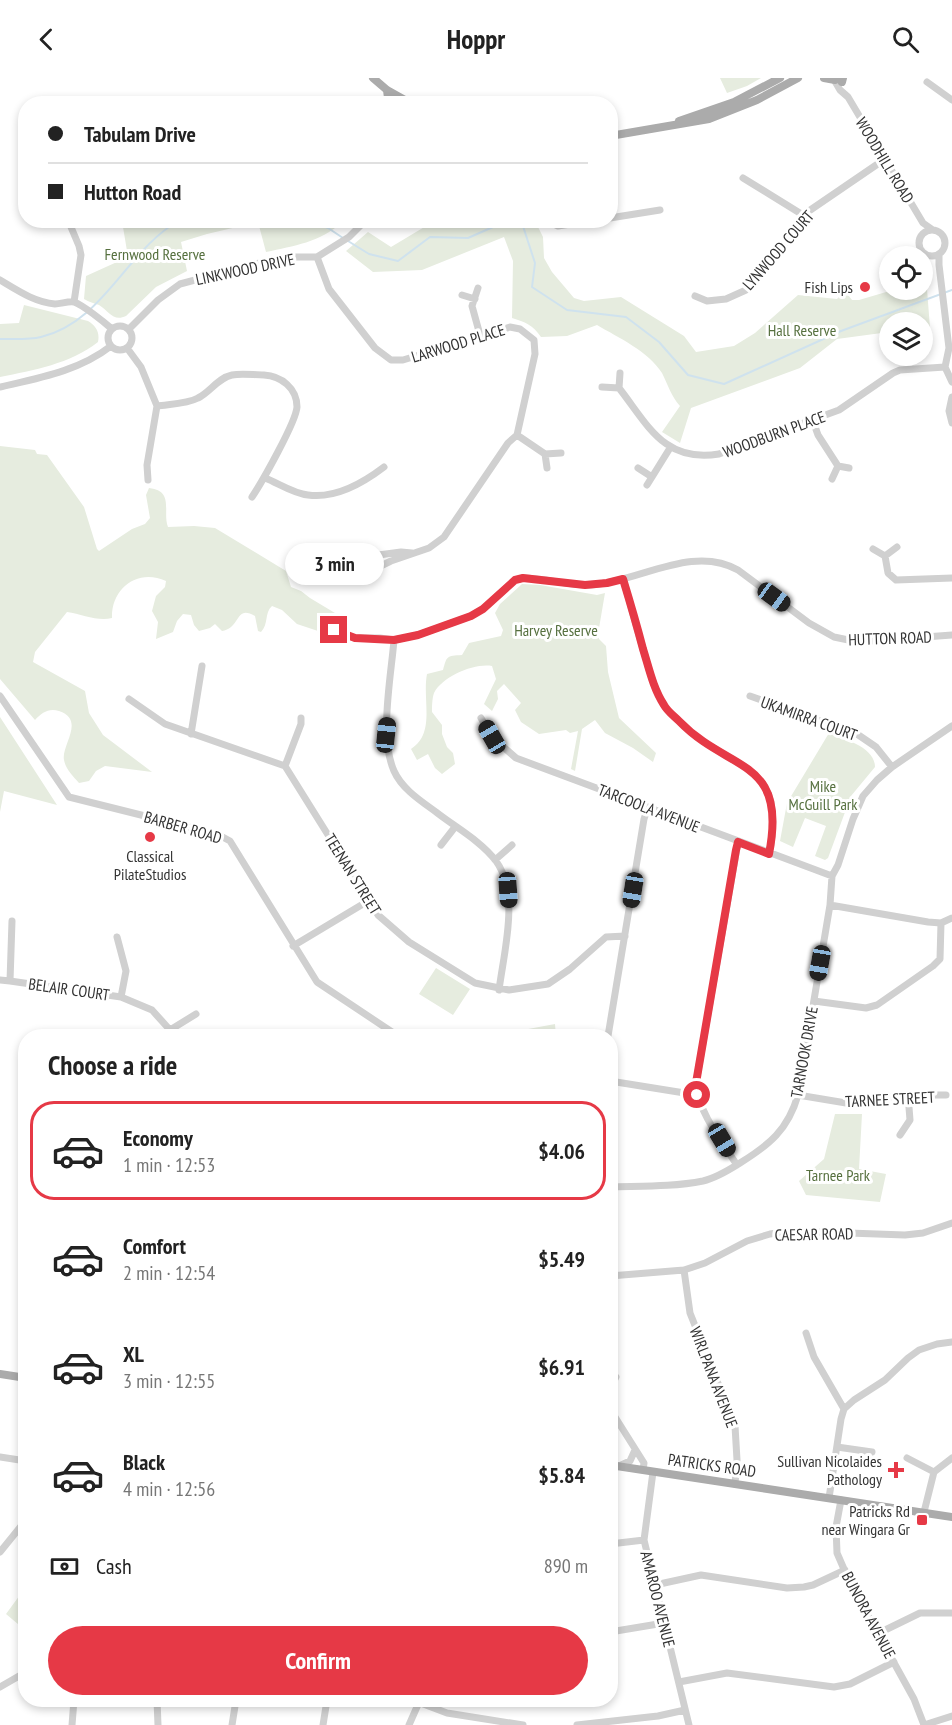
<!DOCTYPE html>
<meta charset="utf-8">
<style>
:root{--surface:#fff;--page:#f6f6f6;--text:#222;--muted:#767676;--line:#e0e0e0;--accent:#e63946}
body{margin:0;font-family:"PT Sans Narrow",sans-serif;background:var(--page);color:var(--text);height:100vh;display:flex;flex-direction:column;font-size:22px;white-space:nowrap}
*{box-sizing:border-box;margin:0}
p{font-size:20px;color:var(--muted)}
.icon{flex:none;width:33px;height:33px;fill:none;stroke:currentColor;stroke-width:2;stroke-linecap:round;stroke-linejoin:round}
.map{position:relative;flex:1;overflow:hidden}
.panel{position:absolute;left:18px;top:951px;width:600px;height:678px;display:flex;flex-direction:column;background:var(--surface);border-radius:24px;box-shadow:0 3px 9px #0003}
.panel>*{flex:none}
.banner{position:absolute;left:18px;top:18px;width:600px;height:132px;border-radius:24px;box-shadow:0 3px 9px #0003;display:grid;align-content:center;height:132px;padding:0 30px;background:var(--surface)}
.fabs{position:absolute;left:879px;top:168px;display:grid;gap:12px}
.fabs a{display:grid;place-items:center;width:54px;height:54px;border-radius:50%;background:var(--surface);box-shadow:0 3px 9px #0003;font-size:30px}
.end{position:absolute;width:27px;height:27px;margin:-14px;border:8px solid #e63946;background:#fff;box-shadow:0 0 0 3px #fff}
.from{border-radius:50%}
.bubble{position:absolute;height:42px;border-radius:21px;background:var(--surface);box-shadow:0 3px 9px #0003;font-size:20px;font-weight:800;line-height:42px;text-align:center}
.car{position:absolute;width:18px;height:36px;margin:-18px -9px;border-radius:8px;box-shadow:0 0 4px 2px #0007;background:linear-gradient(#222 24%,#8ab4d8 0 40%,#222 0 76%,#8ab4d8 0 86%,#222 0)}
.banner b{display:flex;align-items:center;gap:21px;height:57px;font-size:22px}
.banner b+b{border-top:2px solid var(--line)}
.banner i{width:15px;height:15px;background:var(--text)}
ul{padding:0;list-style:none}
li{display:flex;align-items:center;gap:18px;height:99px;margin:0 12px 9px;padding:0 18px;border:3px solid transparent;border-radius:24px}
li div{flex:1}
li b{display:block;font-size:22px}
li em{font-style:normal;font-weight:800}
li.on{border-color:var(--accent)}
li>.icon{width:54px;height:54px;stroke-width:1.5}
h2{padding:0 30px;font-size:27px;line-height:72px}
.pay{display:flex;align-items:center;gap:15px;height:66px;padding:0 30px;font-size:22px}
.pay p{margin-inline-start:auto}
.primary-button{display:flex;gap:12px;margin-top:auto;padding:12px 30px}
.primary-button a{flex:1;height:69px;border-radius:36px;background:var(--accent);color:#fff;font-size:24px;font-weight:800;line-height:69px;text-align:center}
header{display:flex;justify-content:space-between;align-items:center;height:78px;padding:0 30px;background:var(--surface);font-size:27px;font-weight:800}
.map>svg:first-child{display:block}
.green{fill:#e6ecdf}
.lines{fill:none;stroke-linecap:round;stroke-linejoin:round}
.stream{stroke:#cfe2ee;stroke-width:2}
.minor{stroke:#d0d0d0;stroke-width:7}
.major{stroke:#ababab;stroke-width:8}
.route{stroke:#e63946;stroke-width:8}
.poi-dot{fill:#e63946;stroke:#fff;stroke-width:2}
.labels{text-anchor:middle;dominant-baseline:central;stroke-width:6;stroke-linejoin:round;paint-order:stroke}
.street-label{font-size:16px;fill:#333;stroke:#fff}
.park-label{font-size:16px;fill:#56703f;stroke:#fff}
.poi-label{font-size:16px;fill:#333;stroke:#fff;text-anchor:end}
</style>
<header><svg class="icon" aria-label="back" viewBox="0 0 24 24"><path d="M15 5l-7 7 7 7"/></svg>Hoppr<svg class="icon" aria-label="search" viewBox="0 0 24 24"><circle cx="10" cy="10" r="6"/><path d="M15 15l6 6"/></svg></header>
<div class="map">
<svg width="952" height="1647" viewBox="0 0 952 1647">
<rect width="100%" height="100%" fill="#fff"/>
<path class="green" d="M720 0H761L747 8 727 15Z
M337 142 341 145C320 164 294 168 266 174L258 144 207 156 181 164 187 193 156 209 126 238C113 244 109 233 99 227 94 225 89 224 84 221L86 198 128 179 123 149 137 143Z
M436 142 535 143 543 159 544 180 552 194 574 220 584 223 621 219 684 258 696 274 734 268 755 255 798 217 837 221 845 213 852 222H859L893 212H922L923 199 926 198 930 250 923 251 922 244H890L889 254 837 261 800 290 691 330 680 365 662 354 680 328C671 318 668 307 662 295 648 273 619 260 597 247L567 258 541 259C533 247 525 244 512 240L513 183 504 159 422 192 373 194 346 173 368 154 391 169Z
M24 227 88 243C96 248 100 254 98 264 70 286 34 292 0 299V246L19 245Z
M0 368 35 372 37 376 47 377 84 429 97 471 99 473 132 451 145 446 150 440 146 417 149 410C175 413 162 434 168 449L194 448 215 450 286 493 291 509 301 513 310 520 340 538 332 545 327 556 297 546 282 532 272 528C264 535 269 546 261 554L258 553 255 538C235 526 241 550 222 553L215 546 210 550 199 553 194 547 191 537 183 536 177 543 173 554 156 561 158 544 152 533 156 518 165 509 166 503C138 490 111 510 112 540 98 544 82 536 67 534L35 574 33 584 85 613 89 635 103 657 152 694 105 688 96 693 89 703 79 705C73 698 66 692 64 682 61 667 86 642 59 633 48 630 42 635 35 642L0 601Z
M522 506 540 507 597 517 605 515 598 556 599 561 606 568 608 594 619 640 656 675 653 684 633 670 605 655 595 642 582 651 575 693 571 691 578 653 570 655 566 652 539 656 521 644 515 632 521 625 504 606 497 613 498 621 492 633 484 626 496 601 492 588C474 585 443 598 434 615 432 621 432 629 432 634L442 647V656L447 669 453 675 455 686 442 696 435 690 428 676 417 682 411 671C436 655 422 622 427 596L443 592C447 578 446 578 462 577L469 565 501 558 503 552 495 535 500 526Z
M0 639 57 727 4 713 0 734Z
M829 655C844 661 875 669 875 689L851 718 828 780 825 782 815 778 826 748 805 740 793 769 780 763 787 725Z
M436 890 470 911 453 937 419 916Z
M555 946 556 958H501V956Z
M835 1036H862L859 1091 886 1096 880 1124 806 1117 799 1103 824 1081Z
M25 1510V1552L6 1536Z"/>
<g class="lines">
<path class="stream" d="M308 142 328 150 343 160
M521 142 535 185 532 209 567 232 626 239 659 264 688 297 724 306 841 253 952 212
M348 163 369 176 398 183 430 159 468 160 493 149 501 142
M0 261C13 261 29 262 41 259 105 243 126 172 180 142"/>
<path class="minor" d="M833 0 840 12 848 19 923 145 933 152
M927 4 952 22
M743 100 803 137
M610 140 660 132
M68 142 79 168 81 177 74 224
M546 142 558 148 595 142
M919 165a13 13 0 1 1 26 0a13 13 0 1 1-26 0Z
M939 176V187L949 270 945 289 952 304
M317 179 329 211 375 270 391 282H403L510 249 520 251 534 262 535 276 517 357 508 365 444 459 429 470 391 483 364 496H358L352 492V485L356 480 401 474 412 475
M0 202C17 212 34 224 55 226 61 226 68 223 74 224 83 227 104 244 112 251
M478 210 472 228 480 257
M462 217 475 221
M695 218 707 223 726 221 746 212 781 171 803 137 885 81
M108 260a12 12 0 1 1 24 0a12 12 0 1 1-24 0Z
M129 251 158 222 180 206 271 182 287 179H317L349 159 366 142
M127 270 141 289 157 328 147 387 148 402
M0 309C39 300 79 293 111 268
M602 309 619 310 620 295
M619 310C648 347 664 385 719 376L839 332 893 295 900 292 945 289
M952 319 949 333 952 345
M157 328C170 326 187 326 198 320 210 314 218 300 232 297 242 295 254 297 264 297 281 298 297 310 297 329 296 344 262 404 252 419
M813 343 818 357 838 388
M517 357 545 376 547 390
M545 376 561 375
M638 390 652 399 647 407
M652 399 670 370
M265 400C278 405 294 416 308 417 336 421 363 405 384 389
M832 401 838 388 849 390
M873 471 885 478 897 469
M885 478 888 495 896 502 952 500
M623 501C630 524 636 548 643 571 649 590 653 610 664 627 667 633 674 638 679 643 729 695 789 680 769 776
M334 552 355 560H380L394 562 418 557 471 538 483 531 515 502 523 500C546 500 569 508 591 507 639 504 692 466 738 492L809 545 834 559 858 564 952 557
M394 562C391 599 379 659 394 693 402 711 421 723 436 734 455 749 481 763 496 783 520 816 504 873 499 912
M0 618 69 719 217 756 230 763 317 904 398 958
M750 618 857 656 876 669 892 689
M129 621 165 646 285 688 378 837 409 864 475 905 509 912 548 906 570 891 606 859 625 858
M481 640 492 659 516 680 832 798
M191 656 202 588
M285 688 301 646V640
M441 767 455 749
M495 782 512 767
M830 827 928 844 941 845 952 840
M12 843 10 903 121 919 152 932 170 952 172 958
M117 859 126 893 121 919
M293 868 368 823
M0 902 10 903
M814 923 866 930 877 927 933 888 940 881 941 845
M170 952 196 936
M608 958 644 741 648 729
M610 1003 697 1017
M798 1017 846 1025 903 1017H946
M900 1057 910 1042 908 1017
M737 1087C722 1064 697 1032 696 1005L738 764
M610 1109C641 1108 673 1109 703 1103 716 1100 729 1092 740 1085 769 1067 788 1052 798 1017L830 827 832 798 838 787 853 741 863 718 877 702 892 689 952 648
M684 1192 690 1235 735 1348 737 1382 735 1406
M610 1198 684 1192 705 1185 747 1163 770 1156 792 1153 905 1157 923 1155 952 1145
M806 1255 814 1279 844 1331
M610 1294 616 1299 610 1310
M610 1331 644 1385 643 1392
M837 1369 872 1374
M0 1379 26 1383
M907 1380 934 1394
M619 1388 630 1383 635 1372
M653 1394 644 1462 689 1647
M829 1420 841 1341 844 1331 854 1322 885 1302 908 1280 919 1272 937 1266 952 1264
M841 1422 836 1449 837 1475 850 1505 914 1621 924 1647
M924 1434 934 1394 952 1380
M610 1466 644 1462
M0 1474 26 1442
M655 1507 701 1497 787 1510 804 1509 813 1507 845 1492
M610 1554 664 1545
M879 1555 920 1535H952
M679 1604 727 1595 834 1609 850 1606 894 1584
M0 1609 26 1594
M157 1622 158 1647
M418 1624 447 1635 523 1647
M72 1647 74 1622
M232 1647 236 1622
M323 1647 327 1622
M409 1647 420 1622
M577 1647 658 1638 685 1632
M924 1647 952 1638"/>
<path class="major" d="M373 0 387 12 412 26
M824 0 835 2
M842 4 843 0
M387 12 388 20 392 26
M679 43 734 24 780 0
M610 58 709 41 757 22 798 0
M0 1296 26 1300
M610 1387 952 1439"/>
</g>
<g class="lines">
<path class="route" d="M334 552 355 560 394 562 418 557 471 538 483 531 515 502 523 500 585 507 607 505 623 501C630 524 637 548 643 571 649 590 653 610 664 627 667 633 674 638 679 643 729 695 788 679 769 776L738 764 736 772 696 1005 697 1017"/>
</g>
<g class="poi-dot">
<circle cx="865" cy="209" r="6"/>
<circle cx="150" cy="759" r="6"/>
<path d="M893 1383h6v6h6v6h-6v6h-6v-6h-6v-6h6z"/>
<rect x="916" y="1436" width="12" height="12" rx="3"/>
</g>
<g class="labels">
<g class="street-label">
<text transform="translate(885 82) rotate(59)">WOODHILL ROAD</text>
<text transform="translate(778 172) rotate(-49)">LYNWOOD COURT</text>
<text transform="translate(245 191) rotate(-12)">LINKWOOD DRIVE</text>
<text transform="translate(458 265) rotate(-17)">LARWOOD PLACE</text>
<text transform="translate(774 356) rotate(-20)">WOODBURN PLACE</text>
<text transform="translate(890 560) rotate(-2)">HUTTON ROAD</text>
<text transform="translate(809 640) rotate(20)">UKAMIRRA COURT</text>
<text transform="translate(649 730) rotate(21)">TARCOOLA AVENUE</text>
<text transform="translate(183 749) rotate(16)">BARBER ROAD</text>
<text transform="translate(353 796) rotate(58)">TEENAN STREET</text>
<text transform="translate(69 911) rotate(8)">BELAIR COURT</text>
<text transform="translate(804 974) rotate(-80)">TARNOOK DRIVE</text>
<text transform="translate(890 1021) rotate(-3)">TARNEE STREET</text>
<text transform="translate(814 1156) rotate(-1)">CAESAR ROAD</text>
<text transform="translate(714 1299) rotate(69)">WIRLPANA AVENUE</text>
<text transform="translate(712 1387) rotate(8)">PATRICKS ROAD</text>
<text transform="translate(658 1521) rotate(76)">AMAROO AVENUE</text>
<text transform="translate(869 1537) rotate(62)">BUNORA AVENUE</text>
</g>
<g class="park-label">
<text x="155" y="176">Fernwood Reserve</text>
<text x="802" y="252">Hall Reserve</text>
<text x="556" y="552">Harvey Reserve</text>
<text x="823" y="708">Mike<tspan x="823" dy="18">McGuill Park</tspan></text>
<text x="838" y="1097">Tarnee Park</text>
</g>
<g class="poi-label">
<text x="853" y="209">Fish Lips</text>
<text x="150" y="778" text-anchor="middle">Classical<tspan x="150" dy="18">PilateStudios</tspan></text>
<text x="882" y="1383">Sullivan Nicolaides<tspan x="882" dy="18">Pathology</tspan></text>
<text x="910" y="1433">Patricks Rd<tspan x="910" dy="18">near Wingara Gr</tspan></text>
</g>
</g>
</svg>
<div class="fabs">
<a><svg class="icon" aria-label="locate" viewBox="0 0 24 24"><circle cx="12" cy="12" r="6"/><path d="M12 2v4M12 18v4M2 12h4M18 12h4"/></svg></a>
<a><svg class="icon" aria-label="layers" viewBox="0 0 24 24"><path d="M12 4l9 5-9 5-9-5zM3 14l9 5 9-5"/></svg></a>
</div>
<i class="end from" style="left:697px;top:1017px"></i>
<i class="end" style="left:334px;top:552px"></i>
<div class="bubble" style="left:285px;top:465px;width:99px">3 min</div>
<i class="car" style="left:774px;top:519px;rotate:126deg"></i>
<i class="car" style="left:386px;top:657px;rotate:6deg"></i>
<i class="car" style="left:492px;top:659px;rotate:330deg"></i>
<i class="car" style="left:508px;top:812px;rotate:176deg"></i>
<i class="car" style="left:633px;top:812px;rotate:189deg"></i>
<i class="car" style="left:820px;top:885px;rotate:190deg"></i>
<i class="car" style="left:722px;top:1062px;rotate:149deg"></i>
<div class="banner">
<b><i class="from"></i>Tabulam Drive</b>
<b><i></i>Hutton Road</b>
</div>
<section class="panel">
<h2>Choose a ride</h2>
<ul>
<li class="on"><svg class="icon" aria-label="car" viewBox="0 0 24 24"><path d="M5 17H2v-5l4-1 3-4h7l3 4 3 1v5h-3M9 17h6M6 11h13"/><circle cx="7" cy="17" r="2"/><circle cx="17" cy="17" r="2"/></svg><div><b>Economy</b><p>1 min · 12:53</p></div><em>$4.06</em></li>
<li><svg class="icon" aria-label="car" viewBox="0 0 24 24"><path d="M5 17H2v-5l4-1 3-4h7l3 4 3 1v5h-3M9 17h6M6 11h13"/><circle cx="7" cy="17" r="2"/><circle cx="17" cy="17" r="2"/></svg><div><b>Comfort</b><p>2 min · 12:54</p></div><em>$5.49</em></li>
<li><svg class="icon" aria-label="car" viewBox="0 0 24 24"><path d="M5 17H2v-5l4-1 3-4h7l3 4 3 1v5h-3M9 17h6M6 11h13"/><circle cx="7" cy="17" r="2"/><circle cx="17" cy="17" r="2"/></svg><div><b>XL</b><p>3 min · 12:55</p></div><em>$6.91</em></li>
<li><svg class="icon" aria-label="car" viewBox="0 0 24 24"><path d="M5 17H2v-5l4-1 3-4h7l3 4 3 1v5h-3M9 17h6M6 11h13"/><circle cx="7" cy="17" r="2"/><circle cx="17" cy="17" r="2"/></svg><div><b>Black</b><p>4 min · 12:56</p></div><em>$5.84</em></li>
</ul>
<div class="pay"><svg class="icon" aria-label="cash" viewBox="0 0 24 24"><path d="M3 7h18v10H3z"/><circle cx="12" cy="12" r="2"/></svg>Cash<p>890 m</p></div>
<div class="primary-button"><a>Confirm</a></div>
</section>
</div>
